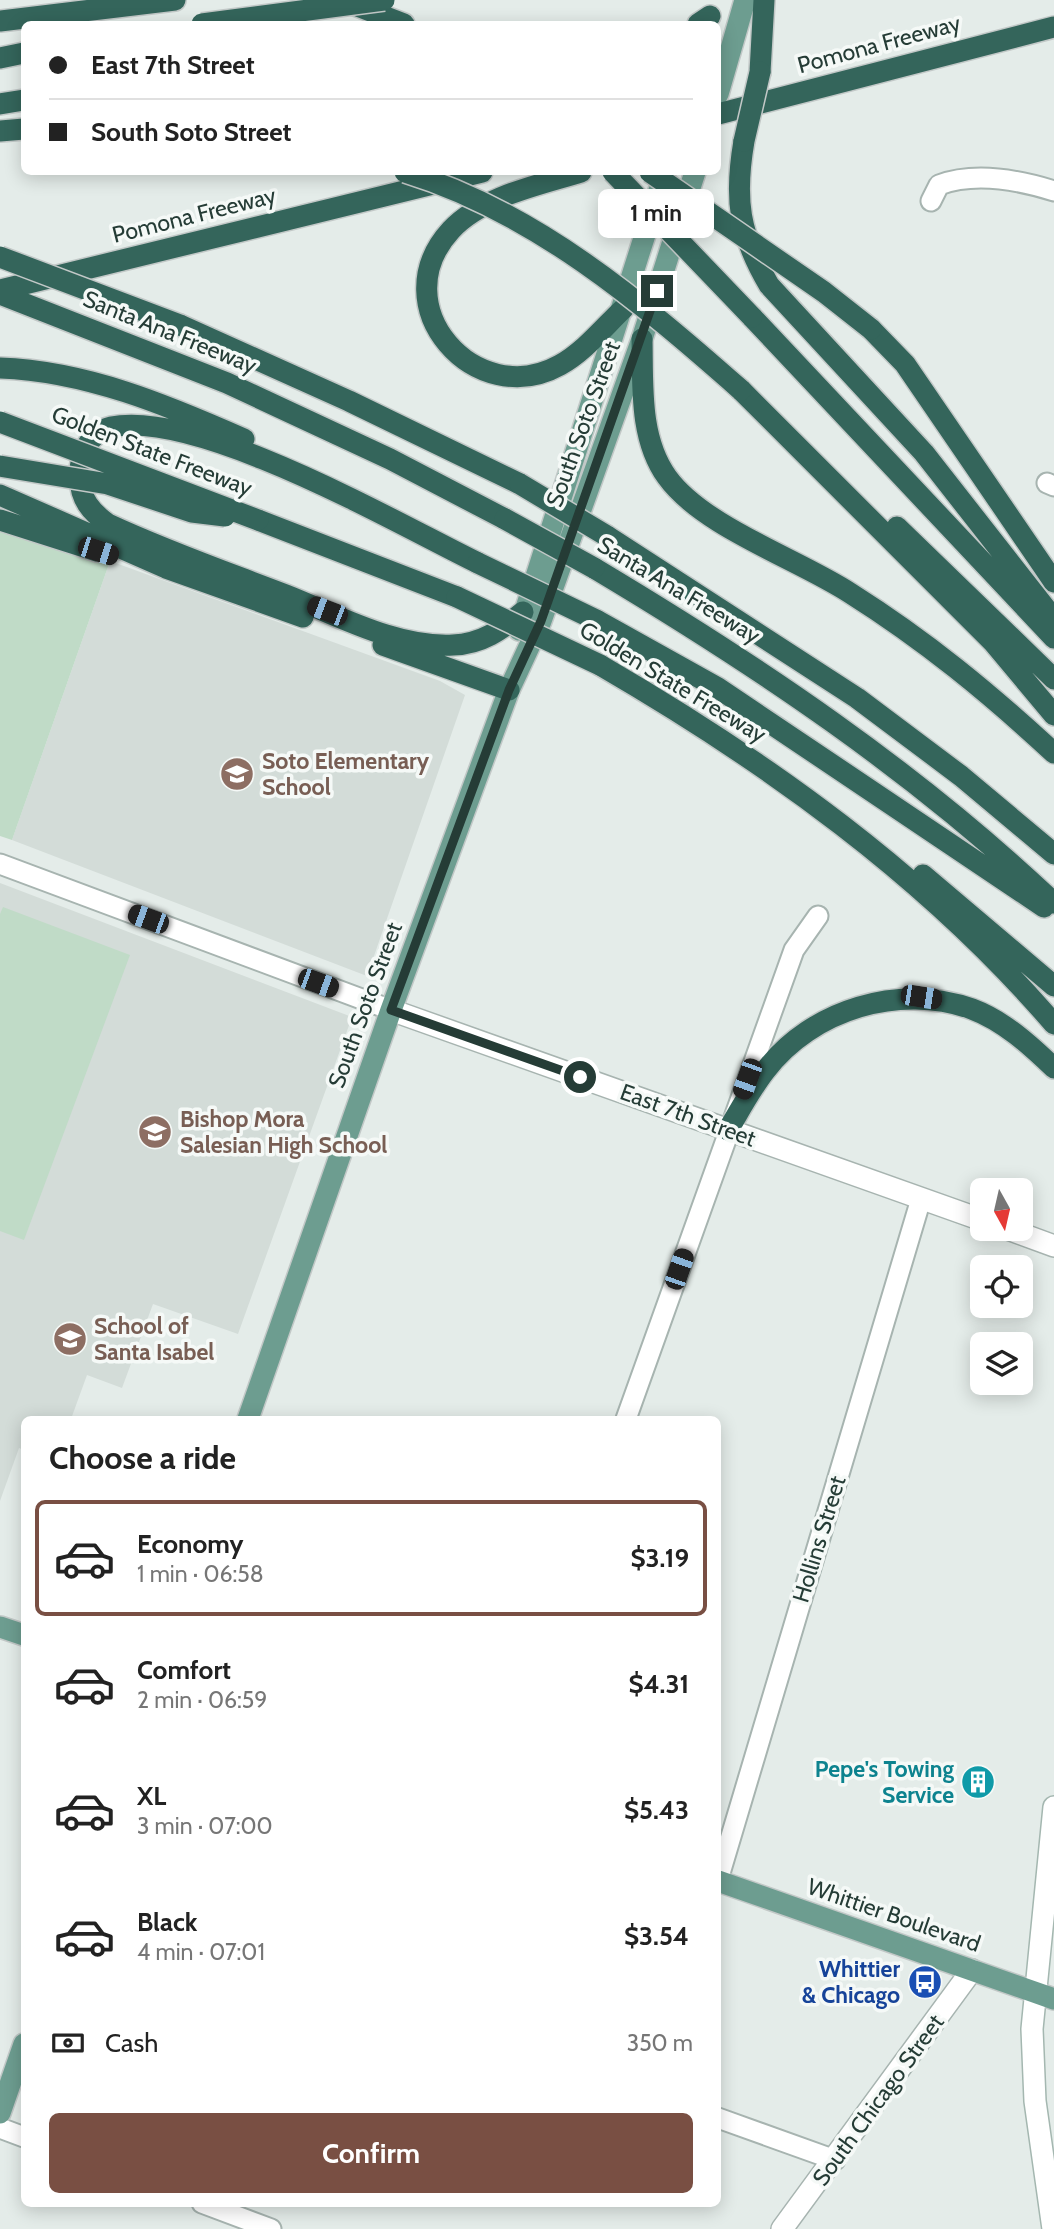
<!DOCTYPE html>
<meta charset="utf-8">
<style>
:root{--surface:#fff;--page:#f2f2f2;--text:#222;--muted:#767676;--line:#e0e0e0;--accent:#794f43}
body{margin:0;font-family:Cabin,sans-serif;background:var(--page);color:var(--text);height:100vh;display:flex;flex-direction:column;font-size:26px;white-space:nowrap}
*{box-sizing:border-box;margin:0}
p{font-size:23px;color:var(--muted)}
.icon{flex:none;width:38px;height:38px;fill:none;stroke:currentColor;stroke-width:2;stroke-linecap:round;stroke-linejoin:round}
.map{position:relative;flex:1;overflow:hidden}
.drawer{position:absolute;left:21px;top:1416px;width:700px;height:791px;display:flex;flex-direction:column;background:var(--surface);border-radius:10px;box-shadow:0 4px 18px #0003}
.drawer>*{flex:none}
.top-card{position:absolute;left:21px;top:21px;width:700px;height:154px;border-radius:10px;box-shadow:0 4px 18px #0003;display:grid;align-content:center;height:154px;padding:0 28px;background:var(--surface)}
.needle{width:46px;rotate:172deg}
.fabs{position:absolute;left:970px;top:1178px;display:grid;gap:14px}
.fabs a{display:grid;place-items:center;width:63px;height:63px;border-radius:10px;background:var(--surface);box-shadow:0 4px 18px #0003;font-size:35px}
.end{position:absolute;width:32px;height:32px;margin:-16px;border:9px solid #253c36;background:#fff;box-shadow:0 0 0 4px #fff}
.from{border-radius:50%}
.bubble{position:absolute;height:49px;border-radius:10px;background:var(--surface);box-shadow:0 4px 18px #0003;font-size:23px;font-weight:800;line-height:49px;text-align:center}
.car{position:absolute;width:21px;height:42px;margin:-21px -10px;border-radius:9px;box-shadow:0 0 5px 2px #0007;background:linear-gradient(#222 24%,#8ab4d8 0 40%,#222 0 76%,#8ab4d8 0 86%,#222 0)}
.top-card b{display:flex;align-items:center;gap:24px;height:66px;font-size:26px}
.top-card b+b{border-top:2px solid var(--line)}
.top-card i{width:18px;height:18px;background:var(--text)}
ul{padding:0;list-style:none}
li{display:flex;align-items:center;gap:21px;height:116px;margin:0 14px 10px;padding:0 14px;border:4px solid transparent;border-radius:10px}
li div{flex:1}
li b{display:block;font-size:26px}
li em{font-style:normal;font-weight:800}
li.current{border-color:var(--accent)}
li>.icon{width:63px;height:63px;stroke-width:1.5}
h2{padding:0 28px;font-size:32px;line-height:84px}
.pay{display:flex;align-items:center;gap:18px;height:77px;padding:0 28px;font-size:26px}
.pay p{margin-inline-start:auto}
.action{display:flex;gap:14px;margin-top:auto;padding:14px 28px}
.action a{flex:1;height:80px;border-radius:10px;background:var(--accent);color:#fff;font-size:28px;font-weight:800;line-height:80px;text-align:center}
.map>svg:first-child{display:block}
.built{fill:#d3dcd8}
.green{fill:#c0dbc7}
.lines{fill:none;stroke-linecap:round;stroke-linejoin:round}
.minor-casing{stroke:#a7b4b0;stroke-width:23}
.tertiary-casing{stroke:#a7b4b0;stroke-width:24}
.secondary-casing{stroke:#a4b7b0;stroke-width:24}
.primary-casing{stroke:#c2c8c7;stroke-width:24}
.motorway-casing{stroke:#c2c8c7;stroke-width:24}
.minor{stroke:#fff;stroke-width:19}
.tertiary{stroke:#fff;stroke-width:21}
.secondary{stroke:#fff;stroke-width:21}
.primary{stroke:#6d9d90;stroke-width:21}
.motorway{stroke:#34655b;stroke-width:21}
.motorway-bridge-casing{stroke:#c2c8c7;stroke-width:24;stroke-linecap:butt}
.motorway-bridge{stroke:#34655b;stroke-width:21}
.route{stroke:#253c36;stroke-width:9}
.labels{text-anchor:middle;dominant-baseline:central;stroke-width:7;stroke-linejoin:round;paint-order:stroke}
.street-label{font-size:23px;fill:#253c36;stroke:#f5f9f7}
.education-label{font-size:23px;font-weight:bold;fill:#785e54;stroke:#f5f9f7;text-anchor:start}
.culture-label{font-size:23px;font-weight:bold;fill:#0d838f;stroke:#f5f9f7;text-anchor:end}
.transit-label{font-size:23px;font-weight:bold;fill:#164399;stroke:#f5f9f7;text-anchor:end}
</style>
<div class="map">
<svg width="1054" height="2229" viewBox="0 0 1054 2229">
<rect width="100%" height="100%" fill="#e4ece9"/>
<path class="built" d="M110 561 440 681 465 695 367 976 12 840Z
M0 883 352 1017 238 1334 153 1304 122 1388 87 1375 71 1419H24V1450L19 1448 0 1501Z"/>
<path class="green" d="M0 525 110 561 12 840 0 836Z
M3 907 130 955 24 1240 0 1231V914Z"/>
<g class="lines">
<g class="minor-casing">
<path id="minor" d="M931 201 939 185C974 172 1019 180 1054 191
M1047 483 1054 486
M0 864 391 1010
M626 1419 794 950 818 916
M718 1880 921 1199
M718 2118 835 2160
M0 2128 24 2137
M202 2203 271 2229"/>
</g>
<g class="tertiary-casing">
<path id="tertiary" d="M391 1010 982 1220
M1005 1228 1054 1246
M782 2229 972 1970"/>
</g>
<g class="secondary-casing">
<path id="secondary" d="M1053 2229 1035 2101 1032 2029 1054 1807"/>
</g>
<g class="primary-casing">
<path id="primary" d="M718 94 745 0
M519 630 665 172
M248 1419 391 1010 509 690 541 621 642 339 695 172
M0 1627 24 1635
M718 1881 1054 1999
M0 2113 24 2044"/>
</g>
<g class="motorway-casing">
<path id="motorway" d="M347 2 404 24
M0 21 175 0
M698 24 710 16
M0 58 24 53
M760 72 764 0
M0 104 24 100
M718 114 1054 27
M0 131 24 129
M744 141C734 199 739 234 769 285L924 453 1054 619
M581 172C539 185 483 196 451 230 381 306 476 412 560 365 584 352 604 327 624 308
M0 290 482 172
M0 294 227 383 390 459 505 519
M752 317 1054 638
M180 325 349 401 520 484
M871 329 905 364 1054 582
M642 339C643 385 639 438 667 477 703 527 798 559 850 593 926 641 988 692 1054 753
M0 368C86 371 167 405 244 439
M741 390 993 642 1054 715
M0 495 166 568 303 617
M0 520 97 551
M258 520 457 597
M897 527 1054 679
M607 536 857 698 961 776 1054 854
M478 563C396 523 199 409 111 427 89 432 79 456 80 477 80 499 91 512 108 524 166 551 226 572 286 595 337 615 396 648 453 645 482 644 501 630 523 612
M594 568C758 666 915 771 1054 903
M596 620 718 688 1044 907
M383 645 509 690
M600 665C767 762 927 876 1054 1024
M923 875 1054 986
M728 1130C740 1110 751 1089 765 1071 812 1009 900 983 972 1009 1004 1021 1030 1045 1054 1068"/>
</g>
<use href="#minor" class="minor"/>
<use href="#tertiary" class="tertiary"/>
<use href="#secondary" class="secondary"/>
<use href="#primary" class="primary"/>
<use href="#motorway" class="motorway"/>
<g class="motorway-bridge-casing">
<path id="motorway-bridge" d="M202 24 384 0
M744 141 760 72
M405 172C535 212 640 301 741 390
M613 172 752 317
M650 172 824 292 871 329
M0 257 180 325
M0 422 258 520
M0 466 108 484 192 512 225 516
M520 484 607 536
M505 519 594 568
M478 563 596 620
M457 597 600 665"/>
</g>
<use href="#motorway-bridge" class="motorway-bridge"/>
</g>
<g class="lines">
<path class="route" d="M580 1077 391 1010 509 690 541 621 657 291"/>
</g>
<defs>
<g id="school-disc" transform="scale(1.75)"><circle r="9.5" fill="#8d6e63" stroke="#f5f9f7"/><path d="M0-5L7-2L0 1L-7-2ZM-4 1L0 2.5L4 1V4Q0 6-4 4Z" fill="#fff"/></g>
<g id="building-disc" transform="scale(1.75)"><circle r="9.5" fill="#0f9aa8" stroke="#f5f9f7"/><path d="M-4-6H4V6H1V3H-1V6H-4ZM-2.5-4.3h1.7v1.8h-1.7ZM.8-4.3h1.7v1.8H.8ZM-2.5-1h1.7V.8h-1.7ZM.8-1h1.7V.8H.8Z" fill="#fff"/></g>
<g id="bus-disc" transform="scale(1.75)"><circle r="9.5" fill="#1a4fb4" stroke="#f5f9f7"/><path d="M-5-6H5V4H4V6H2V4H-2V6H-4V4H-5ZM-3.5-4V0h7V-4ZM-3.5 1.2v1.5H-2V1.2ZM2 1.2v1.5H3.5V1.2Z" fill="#fff"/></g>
</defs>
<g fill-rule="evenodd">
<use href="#school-disc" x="237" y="774"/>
<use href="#school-disc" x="155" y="1132"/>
<use href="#school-disc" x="70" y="1339"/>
<use href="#building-disc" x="978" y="1782"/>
<use href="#bus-disc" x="925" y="1982"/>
</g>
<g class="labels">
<g class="street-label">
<text transform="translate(879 44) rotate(-15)">Pomona Freeway</text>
<text transform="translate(194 215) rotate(-14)">Pomona Freeway</text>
<text transform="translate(170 332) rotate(22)">Santa Ana Freeway</text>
<text transform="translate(583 424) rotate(-70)">South Soto Street</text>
<text transform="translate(152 451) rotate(21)">Golden State Freeway</text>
<text transform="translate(679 590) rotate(31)">Santa Ana Freeway</text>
<text transform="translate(673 682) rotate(31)">Golden State Freeway</text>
<text transform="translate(365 1005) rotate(-70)">South Soto Street</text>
<text transform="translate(688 1115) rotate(20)">East 7th Street</text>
<text transform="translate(819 1539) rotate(-73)">Hollins Street</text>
<text transform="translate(894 1915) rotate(19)">Whittier Boulevard</text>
<text transform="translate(878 2100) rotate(-54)">South Chicago Street</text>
</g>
<g class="education-label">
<text x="262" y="761">Soto Elementary<tspan x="262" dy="26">School</tspan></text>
<text x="180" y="1119">Bishop Mora<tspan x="180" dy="26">Salesian High School</tspan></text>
<text x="94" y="1326">School of<tspan x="94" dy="26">Santa Isabel</tspan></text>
</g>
<g class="culture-label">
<text x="954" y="1769">Pepe's Towing<tspan x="954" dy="26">Service</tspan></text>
</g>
<g class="transit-label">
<text x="900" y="1969">Whittier<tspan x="900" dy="26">&amp; Chicago</tspan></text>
</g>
</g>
</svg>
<div class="fabs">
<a><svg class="needle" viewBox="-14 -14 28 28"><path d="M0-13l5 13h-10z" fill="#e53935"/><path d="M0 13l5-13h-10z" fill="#767676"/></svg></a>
<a><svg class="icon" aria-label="locate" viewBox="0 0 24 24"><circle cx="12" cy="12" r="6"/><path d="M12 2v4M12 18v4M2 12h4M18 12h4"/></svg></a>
<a><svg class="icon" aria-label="layers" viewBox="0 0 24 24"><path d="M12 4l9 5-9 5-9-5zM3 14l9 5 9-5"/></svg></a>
</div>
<i class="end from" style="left:580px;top:1077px"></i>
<i class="end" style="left:657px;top:291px"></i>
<div class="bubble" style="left:598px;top:189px;width:116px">1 min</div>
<i class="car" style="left:98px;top:551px;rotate:108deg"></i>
<i class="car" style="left:327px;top:611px;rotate:291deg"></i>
<i class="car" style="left:148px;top:919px;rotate:290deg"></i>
<i class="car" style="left:318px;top:983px;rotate:110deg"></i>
<i class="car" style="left:921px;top:997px;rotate:99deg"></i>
<i class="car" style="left:747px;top:1079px;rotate:200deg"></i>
<i class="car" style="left:679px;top:1269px;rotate:19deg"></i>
<div class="top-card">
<b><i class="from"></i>East 7th Street</b>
<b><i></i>South Soto Street</b>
</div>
<section class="drawer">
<h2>Choose a ride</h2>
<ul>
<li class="current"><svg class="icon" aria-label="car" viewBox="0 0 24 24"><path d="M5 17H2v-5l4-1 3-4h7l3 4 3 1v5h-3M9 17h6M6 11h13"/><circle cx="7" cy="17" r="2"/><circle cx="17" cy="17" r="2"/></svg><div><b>Economy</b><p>1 min · 06:58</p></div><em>$3.19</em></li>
<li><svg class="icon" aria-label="car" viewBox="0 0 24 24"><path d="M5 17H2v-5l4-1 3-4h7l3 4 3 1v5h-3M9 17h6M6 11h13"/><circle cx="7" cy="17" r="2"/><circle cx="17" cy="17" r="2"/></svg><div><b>Comfort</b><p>2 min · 06:59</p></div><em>$4.31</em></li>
<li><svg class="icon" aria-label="car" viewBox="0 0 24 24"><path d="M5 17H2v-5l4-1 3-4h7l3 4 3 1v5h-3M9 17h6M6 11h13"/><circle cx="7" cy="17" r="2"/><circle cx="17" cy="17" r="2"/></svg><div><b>XL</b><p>3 min · 07:00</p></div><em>$5.43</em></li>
<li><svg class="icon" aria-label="car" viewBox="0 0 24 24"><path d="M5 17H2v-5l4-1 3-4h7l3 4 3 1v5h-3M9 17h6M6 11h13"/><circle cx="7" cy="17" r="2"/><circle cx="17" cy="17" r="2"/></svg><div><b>Black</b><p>4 min · 07:01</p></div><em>$3.54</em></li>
</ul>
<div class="pay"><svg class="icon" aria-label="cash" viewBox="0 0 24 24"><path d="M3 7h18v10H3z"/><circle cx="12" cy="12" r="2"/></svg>Cash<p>350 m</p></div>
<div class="action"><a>Confirm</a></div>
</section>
</div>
